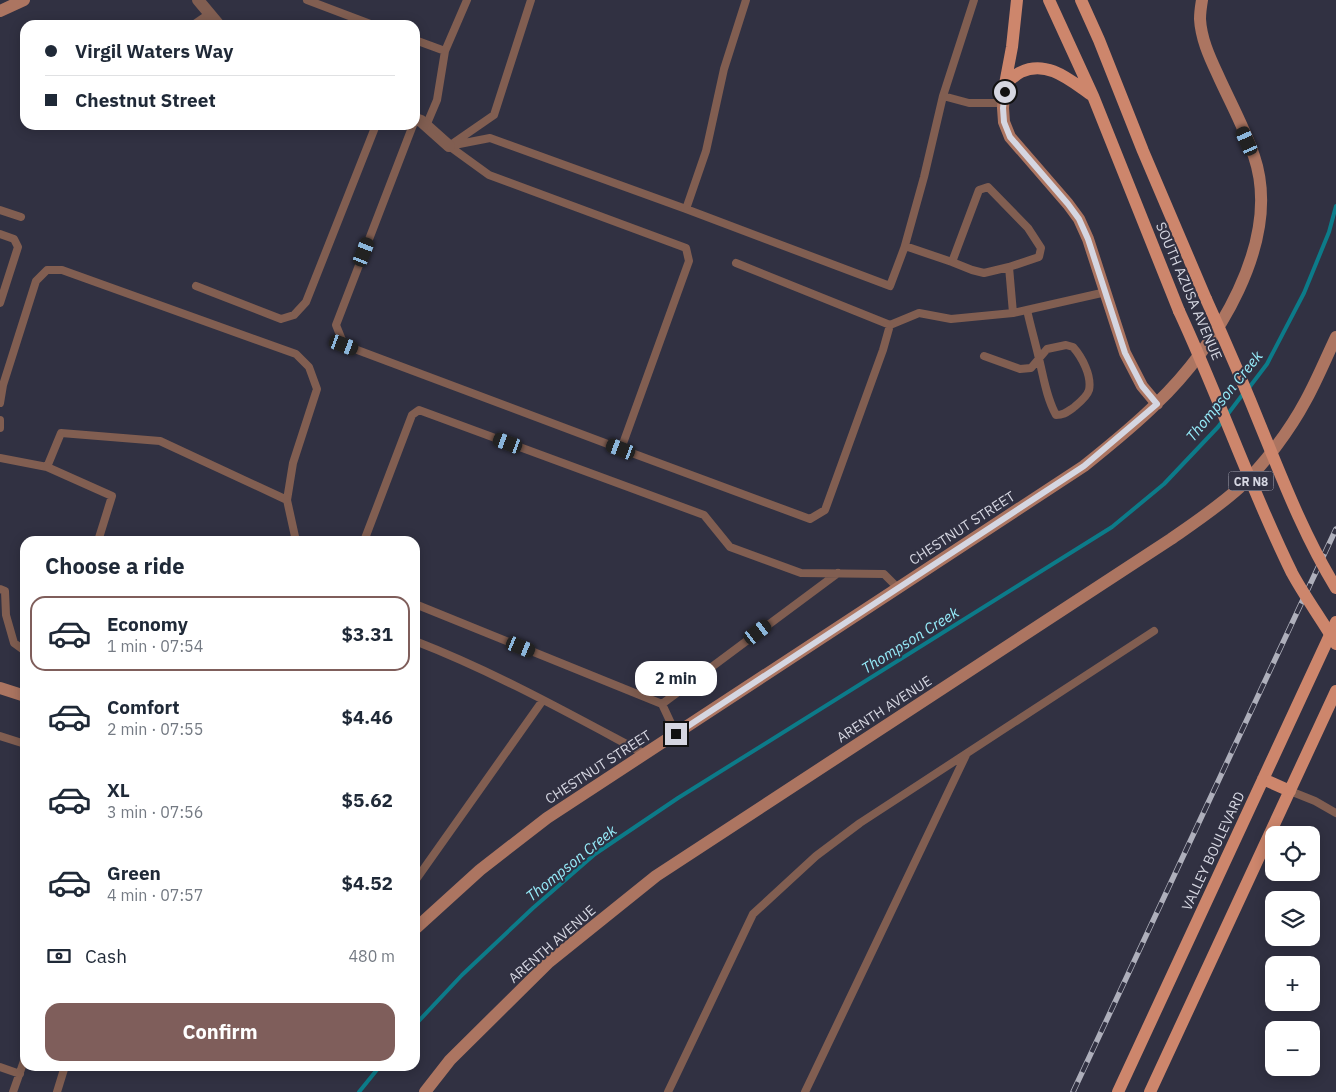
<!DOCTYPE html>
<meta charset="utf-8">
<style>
:root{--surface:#fff;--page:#f6f6f7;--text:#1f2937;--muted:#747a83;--line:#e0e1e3;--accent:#7f5e5b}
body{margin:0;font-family:"IBM Plex Sans",sans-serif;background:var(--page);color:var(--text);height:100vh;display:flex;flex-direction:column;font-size:19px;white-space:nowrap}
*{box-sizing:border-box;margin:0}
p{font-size:16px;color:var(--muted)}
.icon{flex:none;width:28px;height:28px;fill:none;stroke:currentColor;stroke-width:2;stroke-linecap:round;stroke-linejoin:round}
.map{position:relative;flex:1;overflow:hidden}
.drawer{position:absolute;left:20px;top:536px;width:400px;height:535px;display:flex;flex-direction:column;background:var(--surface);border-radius:15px;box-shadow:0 2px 12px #0003}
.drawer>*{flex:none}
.top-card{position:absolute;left:20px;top:20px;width:400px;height:110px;border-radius:15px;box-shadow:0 2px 12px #0003;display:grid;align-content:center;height:110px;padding:0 25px;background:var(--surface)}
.fabs{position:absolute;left:1265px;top:826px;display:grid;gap:10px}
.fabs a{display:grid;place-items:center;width:55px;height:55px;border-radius:10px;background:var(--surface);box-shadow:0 2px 12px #0003;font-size:25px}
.end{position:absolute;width:22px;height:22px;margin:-11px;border:6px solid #d5d6e1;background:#111;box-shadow:0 0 0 2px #111}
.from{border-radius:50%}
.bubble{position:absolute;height:35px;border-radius:15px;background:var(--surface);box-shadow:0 2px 12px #0003;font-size:16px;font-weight:700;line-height:35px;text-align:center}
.car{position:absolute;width:15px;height:30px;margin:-15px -8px;border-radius:6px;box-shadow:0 0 4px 1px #0007;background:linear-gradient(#222 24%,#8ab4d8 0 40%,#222 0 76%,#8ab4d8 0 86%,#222 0)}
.top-card b{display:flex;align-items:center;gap:18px;height:48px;font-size:19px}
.top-card b+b{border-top:1px solid var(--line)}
.top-card i{width:12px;height:12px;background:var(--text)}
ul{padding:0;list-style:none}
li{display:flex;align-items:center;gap:15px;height:75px;margin:0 10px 8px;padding:0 15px;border:2px solid transparent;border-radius:15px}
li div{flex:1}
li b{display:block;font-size:19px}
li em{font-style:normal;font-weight:700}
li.on{border-color:var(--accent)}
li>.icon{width:45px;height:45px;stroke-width:1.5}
h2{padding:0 25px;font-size:22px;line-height:60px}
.pay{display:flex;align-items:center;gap:12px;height:55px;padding:0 25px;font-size:19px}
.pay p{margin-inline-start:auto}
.button{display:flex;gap:10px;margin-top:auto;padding:10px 25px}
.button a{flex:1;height:58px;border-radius:15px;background:var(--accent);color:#fff;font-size:20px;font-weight:700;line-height:58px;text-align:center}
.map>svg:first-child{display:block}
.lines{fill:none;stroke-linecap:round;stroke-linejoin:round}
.stream{stroke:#0c7b89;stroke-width:4}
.lane{stroke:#815e51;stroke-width:8}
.street{stroke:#815e51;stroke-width:12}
.secondary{stroke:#ac7561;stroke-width:12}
.primary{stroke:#cd866c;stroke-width:12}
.rail-casing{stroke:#aeafbb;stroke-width:5.5}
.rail{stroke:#313142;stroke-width:4;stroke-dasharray:11;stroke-linecap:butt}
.primary-bridge{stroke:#cd866c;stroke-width:12}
.route{stroke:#d5d6e1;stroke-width:6}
.labels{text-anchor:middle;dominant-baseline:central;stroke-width:4;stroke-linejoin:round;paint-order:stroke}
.shield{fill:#313142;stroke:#a4a4b1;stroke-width:1}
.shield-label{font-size:12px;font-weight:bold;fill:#d5d6e1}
.street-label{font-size:14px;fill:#d5d6e1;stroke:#313142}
.water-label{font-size:15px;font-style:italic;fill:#97edfb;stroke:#313142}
</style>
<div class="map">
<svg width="1336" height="1092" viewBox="0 0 1336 1092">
<rect width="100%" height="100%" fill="#313142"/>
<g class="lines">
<path class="stream" d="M1248 389 1267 364 1304 293 1329 232 1336 206
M415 1025 462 975 533 908 595 854 678 798 1112 527 1164 484 1218 427 1243 394
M359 1092 380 1066"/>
<path class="lane" d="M307 0 373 25
M746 0 724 69 706 151 686 209 890 286 905 246 952 262 979 190 988 187 1028 228 1041 248 1039 257 1009 267 1013 313 1106 292
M974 0 943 96 969 103H1004
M193 25 209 14
M415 40 445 51 467 0
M413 125 336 325 344 345 621 449
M426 126 437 100 445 51
M452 144 494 115 531 0
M449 146 489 175 686 248 689 261 621 449 810 519 825 510 883 350 890 325 919 313 951 319 1013 313
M449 146 490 138 686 209
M0 210 21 217
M0 234 14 239 18 247 0 303
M904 249 924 177 943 96
M952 262 972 270 984 273 1009 267
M736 263 890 325
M196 286 281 319 294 315 306 302 376 125
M984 356 1020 369 1031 368 1047 349 1066 345 1073 347C1082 357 1092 376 1089 390 1087 397 1079 403 1073 408 1067 412 1064 415 1056 415 1047 399 1044 380 1040 363 1036 345 1031 328 1027 310
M0 403 3 385 36 281 47 270H62L296 354 309 367 317 389 293 463 287 500
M0 420V428
M0 458 47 467
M98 541 112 496 47 467 61 433 160 441 287 500 296 541
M364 541 412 415 419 410 704 515 730 547 801 573 884 574 898 588
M0 589 5 591 6 615 14 643 25 651
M415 604 662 704 676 734
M415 641C495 672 570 714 645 754
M662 704 838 573
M0 736 25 744
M1290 791 1315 801 1336 813
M415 881 543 700
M0 1067 20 1074
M13 1092 25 1058
M57 1092 65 1066
M668 1092 753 914 816 856 860 823 1154 631
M805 1092 966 755"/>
<path class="street" d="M198 0 219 25
M415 119 421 121 449 146"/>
<path class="secondary" d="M0 11 24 0
M1005 84 1003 108 1004 122 1010 137 1068 204 1079 219 1088 239 1125 353 1142 386 1157 404
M0 688 25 696
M415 929 480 870 547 818 1084 466C1109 446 1134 426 1156 404 1216 347 1283 241 1254 156 1244 127 1229 100 1217 73 1209 56 1201 38 1200 19 1200 13 1201 6 1202 0
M425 1092 450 1060 549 962 656 876 1171 539C1194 523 1218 507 1239 488 1264 465 1290 430 1306 400 1317 380 1326 358 1336 337"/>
<path class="primary" d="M1049 0 1093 96 1179 311
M1081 0 1099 40 1143 151 1206 299
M1005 84C1010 80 1015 75 1021 72 1048 59 1072 82 1093 96
M1005 84 1012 47 1017 0
M1263 779 1290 791
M1118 1092 1336 622
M1150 1092 1336 691"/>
<g class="rail-casing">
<path id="rail" d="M1073 1092 1336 529"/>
</g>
<use href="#rail" class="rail"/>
<path class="primary-bridge" d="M1206 299C1226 343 1245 387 1263 432 1285 486 1306 539 1336 588
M1179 311C1219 397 1250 488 1292 573 1305 597 1322 620 1336 644"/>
</g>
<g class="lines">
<path class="route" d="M676 734 1084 466 1157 404 1142 386 1125 353 1088 239 1079 219 1068 204 1010 137 1004 122 1003 108 1005 92"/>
</g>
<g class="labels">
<rect class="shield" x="1228.5" y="471.5" width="45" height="19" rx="4"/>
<g class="shield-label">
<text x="1251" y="481">CR N8</text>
</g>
<g class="street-label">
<text transform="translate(1189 291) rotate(67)">SOUTH AZUSA AVENUE</text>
<text transform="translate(962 528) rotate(-33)">CHESTNUT STREET</text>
<text transform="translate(884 709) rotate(-33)">ARENTH AVENUE</text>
<text transform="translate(598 767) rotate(-33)">CHESTNUT STREET</text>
<text transform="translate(1213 851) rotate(-65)">VALLEY BOULEVARD</text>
<text transform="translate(552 944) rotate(-41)">ARENTH AVENUE</text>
</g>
<g class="water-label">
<text transform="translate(1224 396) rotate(-51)">Thompson Creek</text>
<text transform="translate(910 640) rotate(-32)">Thompson Creek</text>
<text transform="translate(571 863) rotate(-39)">Thompson Creek</text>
</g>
</g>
</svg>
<div class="fabs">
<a><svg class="icon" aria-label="locate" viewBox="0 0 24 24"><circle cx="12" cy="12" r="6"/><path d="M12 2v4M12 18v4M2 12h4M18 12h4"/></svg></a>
<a><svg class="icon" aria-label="layers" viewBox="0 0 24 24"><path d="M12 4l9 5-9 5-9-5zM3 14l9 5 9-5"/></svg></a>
<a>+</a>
<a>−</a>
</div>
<i class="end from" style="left:1005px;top:92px"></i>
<i class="end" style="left:676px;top:734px"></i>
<div class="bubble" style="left:635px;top:661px;width:82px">2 min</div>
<i class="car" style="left:1247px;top:141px;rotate:336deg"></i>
<i class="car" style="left:364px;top:252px;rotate:21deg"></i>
<i class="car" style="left:344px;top:345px;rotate:110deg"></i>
<i class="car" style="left:508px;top:443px;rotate:290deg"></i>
<i class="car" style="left:621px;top:449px;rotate:291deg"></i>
<i class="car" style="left:758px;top:632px;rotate:53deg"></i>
<i class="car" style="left:521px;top:647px;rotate:112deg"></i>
<div class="top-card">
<b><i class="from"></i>Virgil Waters Way</b>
<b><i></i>Chestnut Street</b>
</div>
<section class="drawer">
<h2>Choose a ride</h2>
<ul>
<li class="on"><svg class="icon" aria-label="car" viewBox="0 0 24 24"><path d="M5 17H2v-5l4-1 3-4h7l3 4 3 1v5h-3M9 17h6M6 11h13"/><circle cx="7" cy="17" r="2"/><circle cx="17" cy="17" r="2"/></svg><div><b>Economy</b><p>1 min · 07:54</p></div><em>$3.31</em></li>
<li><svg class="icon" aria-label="car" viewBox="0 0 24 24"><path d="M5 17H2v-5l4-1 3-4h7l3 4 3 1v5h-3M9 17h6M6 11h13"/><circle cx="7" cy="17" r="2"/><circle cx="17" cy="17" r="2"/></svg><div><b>Comfort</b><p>2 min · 07:55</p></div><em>$4.46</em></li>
<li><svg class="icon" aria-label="car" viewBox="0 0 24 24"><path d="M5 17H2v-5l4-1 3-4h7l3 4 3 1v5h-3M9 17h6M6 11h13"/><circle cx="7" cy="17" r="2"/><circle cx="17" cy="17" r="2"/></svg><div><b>XL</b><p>3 min · 07:56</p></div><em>$5.62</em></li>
<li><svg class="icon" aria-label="car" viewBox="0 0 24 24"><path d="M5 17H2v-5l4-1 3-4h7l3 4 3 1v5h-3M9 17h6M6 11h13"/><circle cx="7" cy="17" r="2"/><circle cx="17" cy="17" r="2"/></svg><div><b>Green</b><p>4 min · 07:57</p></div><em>$4.52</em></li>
</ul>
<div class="pay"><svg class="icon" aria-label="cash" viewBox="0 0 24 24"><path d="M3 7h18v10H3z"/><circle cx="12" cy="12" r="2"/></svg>Cash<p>480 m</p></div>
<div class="button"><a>Confirm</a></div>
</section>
</div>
